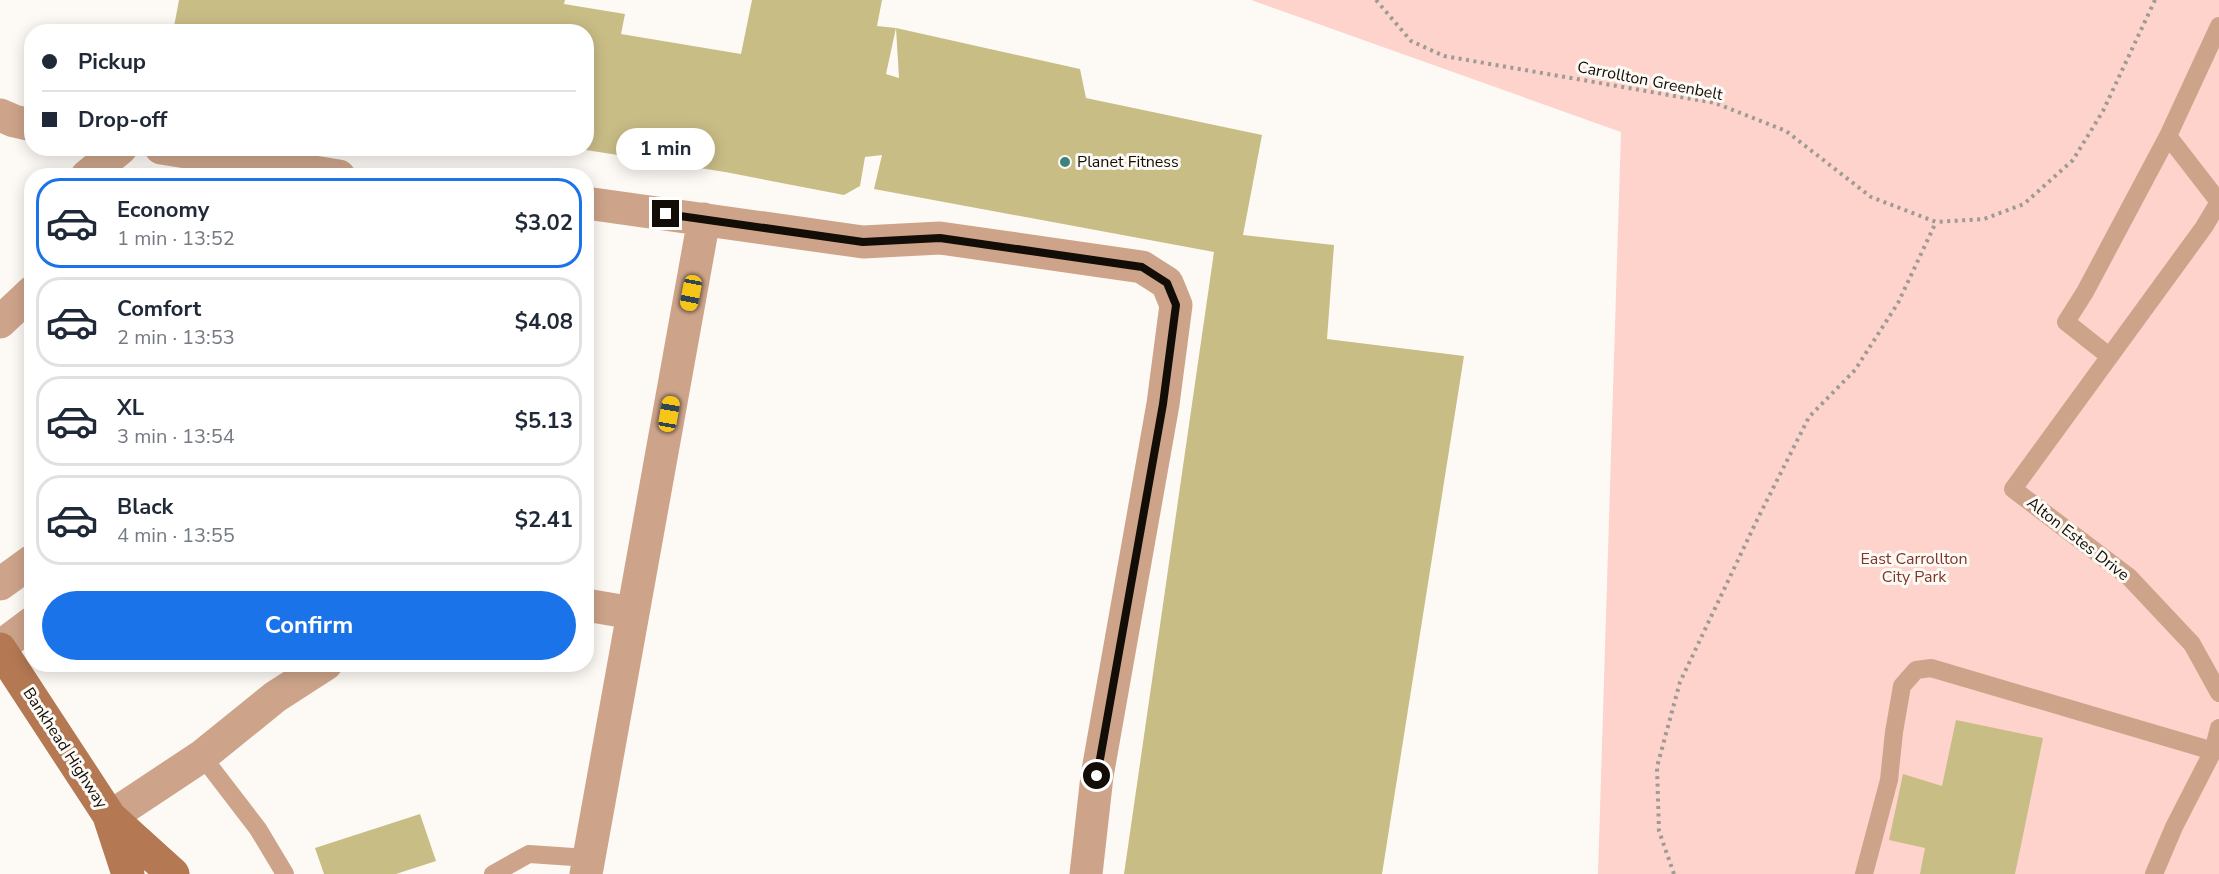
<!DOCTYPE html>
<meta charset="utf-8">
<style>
:root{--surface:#fff;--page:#f2f2f3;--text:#1f2937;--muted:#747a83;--line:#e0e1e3;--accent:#1a73e8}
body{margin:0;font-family:"Nunito Sans",sans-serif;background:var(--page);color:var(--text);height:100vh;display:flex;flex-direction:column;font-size:22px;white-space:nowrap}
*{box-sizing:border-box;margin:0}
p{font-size:20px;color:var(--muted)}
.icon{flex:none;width:33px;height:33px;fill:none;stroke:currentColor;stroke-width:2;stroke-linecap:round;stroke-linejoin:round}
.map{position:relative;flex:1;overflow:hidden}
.details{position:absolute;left:24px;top:168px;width:570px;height:504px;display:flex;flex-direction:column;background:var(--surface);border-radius:24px;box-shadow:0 3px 15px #0003}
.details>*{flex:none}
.top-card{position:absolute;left:24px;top:24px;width:570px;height:132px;border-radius:24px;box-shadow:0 3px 15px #0003;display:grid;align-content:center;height:132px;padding:0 18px;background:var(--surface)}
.end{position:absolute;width:27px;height:27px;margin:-14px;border:8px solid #120d06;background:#fff;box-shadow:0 0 0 3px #fff}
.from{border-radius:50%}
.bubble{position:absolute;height:42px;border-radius:21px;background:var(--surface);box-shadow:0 3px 15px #0003;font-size:20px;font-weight:700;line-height:42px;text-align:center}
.car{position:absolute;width:18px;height:36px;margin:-18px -9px;border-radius:8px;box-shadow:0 0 4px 2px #0007;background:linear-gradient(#f5c518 24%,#345 0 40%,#f5c518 0 76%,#345 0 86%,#f5c518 0)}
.top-card b{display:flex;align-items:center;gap:21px;height:57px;font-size:22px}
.top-card b+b{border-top:2px solid var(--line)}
.top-card i{width:15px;height:15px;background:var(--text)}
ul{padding:10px 0 0;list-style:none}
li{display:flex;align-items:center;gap:18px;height:90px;margin:0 12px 9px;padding:0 6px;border:3px solid var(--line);border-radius:24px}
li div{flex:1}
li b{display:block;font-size:22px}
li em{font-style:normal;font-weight:700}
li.selected{border-color:var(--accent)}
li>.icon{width:54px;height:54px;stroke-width:1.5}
.button{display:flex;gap:12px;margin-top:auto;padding:12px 18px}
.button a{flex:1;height:69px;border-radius:36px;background:var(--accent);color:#fff;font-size:24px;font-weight:700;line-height:69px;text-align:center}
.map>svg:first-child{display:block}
.green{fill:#fdd3cb}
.building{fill:#c9bd86}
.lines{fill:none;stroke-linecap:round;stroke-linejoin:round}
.path{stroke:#9e9b95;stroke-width:4;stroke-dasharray:3 4.5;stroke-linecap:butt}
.service{stroke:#cda48a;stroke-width:18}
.minor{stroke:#cda48a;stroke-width:33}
.secondary{stroke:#b47953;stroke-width:33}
.route{stroke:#120d06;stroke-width:8}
.poi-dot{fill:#3d837b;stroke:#fdfaf6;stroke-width:2}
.labels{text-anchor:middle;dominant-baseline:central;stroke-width:6;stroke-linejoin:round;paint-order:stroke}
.street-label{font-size:16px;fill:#120d06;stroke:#fdfaf6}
.poi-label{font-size:16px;fill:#120d06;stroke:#fdfaf6;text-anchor:start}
.park-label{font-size:16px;fill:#7f362a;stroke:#fdfaf6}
</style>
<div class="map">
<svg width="2219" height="874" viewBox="0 0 2219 874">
<rect width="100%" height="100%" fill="#fdfaf6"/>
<path class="green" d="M1251 0H2219V874H1598L1621 132Z"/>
<path class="building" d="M179 0H565L564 4 625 14 621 34 741 54 752 0H882L877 26 896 28 886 74 899 78 896 28 1080 69 1086 98 1262 135 1243 235 1334 245 1327 339 1464 356 1382 874H1124L1214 252 874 189 882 155 865 157 860 186 844 195 725 172 586 150V32H173Z
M1956 720 2043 738 2015 874H1920L1925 848 1889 840 1903 774 1942 786Z
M420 814 436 861 396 874H324L315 848Z"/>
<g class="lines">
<path class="path" d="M1376 0 1411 41 1444 56 1715 103 1786 131 1871 197 1936 222 1984 219 2024 204 2073 160 2103 111 2155 0
M1674 874 1659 831 1657 767 1680 682 1757 520 1809 417 1855 370 1898 303 1936 222"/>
<path class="service" d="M2168 136 2219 202
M2219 202 2204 227 2013 489 2129 577 2192 644 2219 693
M2109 356 2066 322 2085 292 2168 136 2219 26
M202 756 258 829 285 874
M493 874 529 854 588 858
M1864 874 1889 780 1894 732 1902 686 1916 670 1931 668 2213 751
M2154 874 2174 827 2213 751 2219 728"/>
<path class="minor" d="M0 115 14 121 32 125
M161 148 339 176
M87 176 121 148
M586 203 863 242 940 238 1142 267 1167 283 1176 305 1163 404 1097 776 1086 874
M0 322 32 292
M0 584 32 561
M586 605 633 613
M0 647 32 623
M110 817 202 756 275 697 326 664
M586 874 704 219"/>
<path class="secondary" d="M0 649 110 817 173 874
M110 819 128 874"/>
</g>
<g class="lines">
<path class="route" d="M666 214 863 242 940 238 1142 267 1167 283 1176 305 1163 404 1097 776"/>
</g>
<circle class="poi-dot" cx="1065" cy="162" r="6"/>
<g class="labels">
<g class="street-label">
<text transform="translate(1650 81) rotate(11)">Carrollton Greenbelt</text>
<text transform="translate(2078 539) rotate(38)">Alton Estes Drive</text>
<text transform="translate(65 748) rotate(57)">Bankhead Highway</text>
</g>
<g class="poi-label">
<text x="1077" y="162">Planet Fitness</text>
</g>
<g class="park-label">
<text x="1914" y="559">East Carrollton<tspan x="1914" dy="18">City Park</tspan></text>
</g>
</g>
</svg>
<i class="end from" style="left:1097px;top:776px"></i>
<i class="end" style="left:666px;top:214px"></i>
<div class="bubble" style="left:616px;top:128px;width:99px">1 min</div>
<i class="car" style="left:691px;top:293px;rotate:191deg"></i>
<i class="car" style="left:669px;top:414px;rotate:10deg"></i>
<div class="top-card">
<b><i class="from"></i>Pickup</b>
<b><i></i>Drop-off</b>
</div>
<section class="details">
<ul>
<li class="selected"><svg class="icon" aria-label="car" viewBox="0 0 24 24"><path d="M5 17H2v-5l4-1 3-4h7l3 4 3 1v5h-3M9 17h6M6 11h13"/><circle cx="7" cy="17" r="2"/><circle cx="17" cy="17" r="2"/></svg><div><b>Economy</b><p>1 min · 13:52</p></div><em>$3.02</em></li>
<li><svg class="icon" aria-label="car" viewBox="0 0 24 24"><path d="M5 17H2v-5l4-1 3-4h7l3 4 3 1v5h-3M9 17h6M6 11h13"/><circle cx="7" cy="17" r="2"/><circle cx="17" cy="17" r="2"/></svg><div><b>Comfort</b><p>2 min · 13:53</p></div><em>$4.08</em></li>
<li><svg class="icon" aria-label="car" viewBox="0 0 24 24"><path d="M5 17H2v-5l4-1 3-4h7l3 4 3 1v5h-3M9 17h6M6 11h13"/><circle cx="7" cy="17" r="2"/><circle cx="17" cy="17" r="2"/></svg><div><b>XL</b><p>3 min · 13:54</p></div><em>$5.13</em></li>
<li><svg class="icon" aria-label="car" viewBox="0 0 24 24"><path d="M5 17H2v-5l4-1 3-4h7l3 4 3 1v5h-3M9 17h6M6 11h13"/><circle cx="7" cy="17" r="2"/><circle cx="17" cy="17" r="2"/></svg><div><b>Black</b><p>4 min · 13:55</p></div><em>$2.41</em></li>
</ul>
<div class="button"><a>Confirm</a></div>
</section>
</div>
